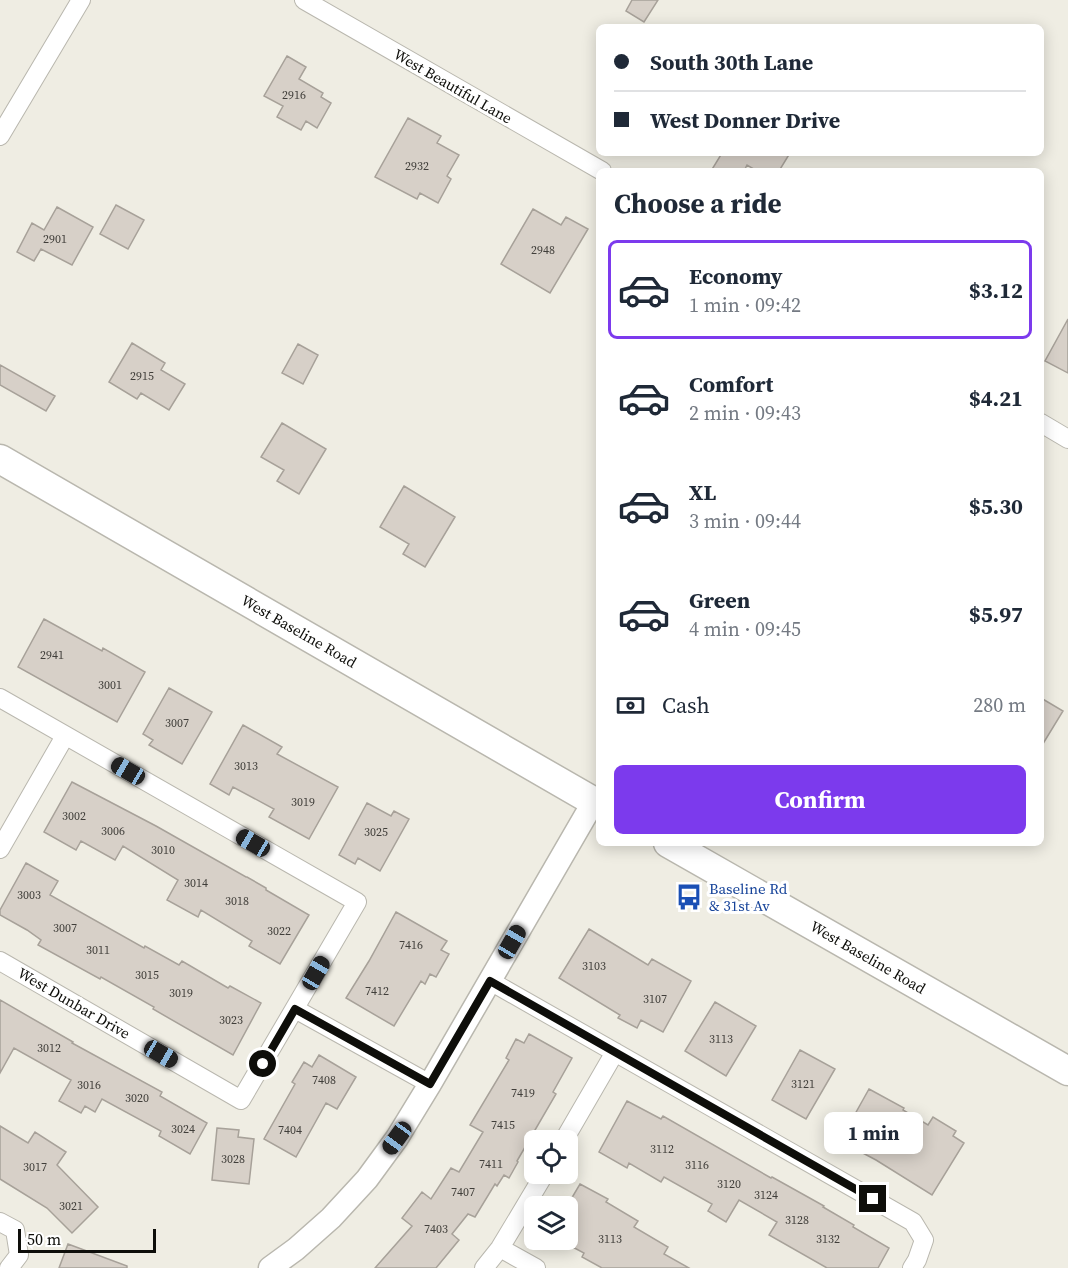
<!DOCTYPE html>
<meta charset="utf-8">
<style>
:root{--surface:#fff;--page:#f2f2f3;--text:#1f2937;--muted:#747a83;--line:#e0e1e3;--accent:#7c3aed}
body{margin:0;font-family:"Source Serif 4",serif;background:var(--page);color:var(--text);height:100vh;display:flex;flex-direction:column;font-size:22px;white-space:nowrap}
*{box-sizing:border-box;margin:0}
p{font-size:20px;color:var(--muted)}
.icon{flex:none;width:33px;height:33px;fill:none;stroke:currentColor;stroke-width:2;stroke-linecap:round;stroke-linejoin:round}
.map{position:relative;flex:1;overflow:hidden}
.panel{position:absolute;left:596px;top:168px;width:448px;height:678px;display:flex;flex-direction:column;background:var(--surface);border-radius:9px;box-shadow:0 3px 15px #0003}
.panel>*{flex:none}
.hud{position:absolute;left:596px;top:24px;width:448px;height:132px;border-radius:9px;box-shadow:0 3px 15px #0003;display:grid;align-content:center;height:132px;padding:0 18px;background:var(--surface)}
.controls{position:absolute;left:524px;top:1130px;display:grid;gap:12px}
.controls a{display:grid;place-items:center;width:54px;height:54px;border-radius:9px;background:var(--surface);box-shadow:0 3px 15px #0003;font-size:30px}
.scale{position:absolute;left:18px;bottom:15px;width:138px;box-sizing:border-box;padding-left:6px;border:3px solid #0e0e0a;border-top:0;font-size:16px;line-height:21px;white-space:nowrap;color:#0e0e0a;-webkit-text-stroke:4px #fff;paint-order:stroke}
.end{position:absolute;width:27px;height:27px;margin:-14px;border:8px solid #0e0e0a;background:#fff;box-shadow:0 0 0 3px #fff}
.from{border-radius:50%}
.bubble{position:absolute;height:42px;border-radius:9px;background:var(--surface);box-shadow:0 3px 15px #0003;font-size:20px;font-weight:700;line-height:42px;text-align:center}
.car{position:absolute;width:18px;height:36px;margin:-18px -9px;border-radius:8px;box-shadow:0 0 4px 2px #0007;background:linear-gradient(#222 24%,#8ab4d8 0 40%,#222 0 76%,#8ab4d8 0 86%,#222 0)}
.hud b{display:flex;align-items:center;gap:21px;height:57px;font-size:22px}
.hud b+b{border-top:2px solid var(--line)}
.hud i{width:15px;height:15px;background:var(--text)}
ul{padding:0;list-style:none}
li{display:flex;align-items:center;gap:18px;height:99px;margin:0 12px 9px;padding:0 6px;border:3px solid transparent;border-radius:9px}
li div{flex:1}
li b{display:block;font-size:22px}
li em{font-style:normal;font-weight:700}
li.active{border-color:var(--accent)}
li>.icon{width:54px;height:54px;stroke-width:1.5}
h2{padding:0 18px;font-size:27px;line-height:72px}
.pay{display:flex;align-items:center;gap:15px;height:66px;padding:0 18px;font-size:22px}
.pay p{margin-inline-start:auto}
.primary-button{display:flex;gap:12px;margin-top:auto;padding:12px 18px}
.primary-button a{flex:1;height:69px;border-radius:9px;background:var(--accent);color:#fff;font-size:24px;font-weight:700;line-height:69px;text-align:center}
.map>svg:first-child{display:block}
.building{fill:#d7d0c8;stroke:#a7a199;stroke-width:1.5}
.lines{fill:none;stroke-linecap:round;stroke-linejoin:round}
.minor-casing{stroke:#b9b7ae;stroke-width:20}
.tertiary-casing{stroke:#b9b7ae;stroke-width:25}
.primary-casing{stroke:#b9b7ae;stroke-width:31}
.minor{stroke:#fff;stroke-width:18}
.tertiary{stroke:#fff;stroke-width:22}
.primary{stroke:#fff;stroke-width:28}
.route{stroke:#0e0e0a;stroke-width:8}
.labels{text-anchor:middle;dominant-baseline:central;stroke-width:6;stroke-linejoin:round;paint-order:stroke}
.number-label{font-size:12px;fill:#403e3a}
.street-label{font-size:15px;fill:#0e0e0a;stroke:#fff}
.transit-label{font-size:15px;fill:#164399;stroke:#fff;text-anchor:start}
</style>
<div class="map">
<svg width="1068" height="1268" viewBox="0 0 1068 1268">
<rect width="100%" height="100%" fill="#efede3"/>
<path class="building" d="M632 0H658L644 22 626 11Z
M287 56 306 67 299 79 323 93 321 97 331 103 317 128 306 121 301 130 277 117 283 106 264 96Z
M408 118 441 136 437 143 459 155 447 176 451 179 438 203 420 193 417 199 375 177Z
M722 153H790L779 171H757L747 165 744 171H711Z
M116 205 144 220 128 249 100 234Z
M57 207 93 227 72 265 41 249 34 261 17 252 32 223 44 230Z
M533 209 561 225 566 217 588 229 550 293 501 264Z
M1068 319V373L1045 361Z
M132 343 165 363 161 370 185 384 169 410 141 393 137 399 109 382Z
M298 344 318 355 303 384 282 373Z
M0 365 55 396 46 411 0 385Z
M282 423 326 449 299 494 277 481 284 470 261 457Z
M404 486 455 517 425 567 403 554 409 544 380 527Z
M44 619 102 651 103 648 145 672 117 722 18 667Z
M169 688 212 712 182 764 149 745 153 740 143 734Z
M1041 698 1063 711 1041 747Z
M243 725 282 747 277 754 338 787 309 839 269 817 274 809 233 787 229 795 210 784Z
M72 782 156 826 246 877H247L266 888V890L309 915 280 964 249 946 252 941 201 910 198 917 167 900 178 880 123 846 115 860 81 841 76 850 44 832Z
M367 803 391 816 394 811 409 819 380 871 358 858 355 864 339 855Z
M26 863 58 881 50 895 144 948 145 946 179 965 182 961 228 988 230 986 261 1003 233 1055 153 1009 154 1007 101 977 100 979 38 945 41 940 27 930 0 915V910Z
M396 912 447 941 441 950 449 954 436 977 430 974 425 984 421 981 394 1026 346 998 369 961Z
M589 929 648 965 652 959 691 981 663 1032 641 1020 637 1028 618 1018 620 1015 559 978Z
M0 1000 73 1042 72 1043 162 1092 160 1096 207 1123 190 1154 159 1136 161 1131 102 1099 95 1112 85 1106 81 1113 59 1101 71 1080 14 1048 0 1073Z
M715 1002 756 1026 726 1076 685 1051Z
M529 1034 572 1058 553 1092 556 1094 517 1161 518 1162 509 1178 504 1175 497 1186 495 1184 475 1217 468 1214 452 1234 459 1240 436 1268H375L412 1226 402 1218 422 1192 431 1199 451 1168 459 1172 483 1132 470 1125 509 1060 506 1058 516 1039 524 1043Z
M800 1050 835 1069 806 1119 772 1100Z
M319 1055 356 1077 337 1109 326 1103 296 1157 264 1139 295 1084 292 1082 304 1062 312 1067Z
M869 1089 904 1108 903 1110 928 1125 933 1117 956 1131 953 1136 964 1143 932 1195 876 1160 840 1141Z
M627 1101 661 1119 663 1116 771 1178 772 1177 824 1206 823 1207 854 1225 853 1227 889 1248 878 1268H827L769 1235 777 1222 739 1200 726 1222 708 1211 712 1204 664 1177 661 1182 629 1163 627 1168 599 1152Z
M0 1126 28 1143 35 1132 66 1152 57 1165 98 1207 72 1233 47 1208 0 1179Z
M217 1128 239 1130 238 1137 254 1139 249 1184 212 1180Z
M580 1184 608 1199 606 1202 638 1221 634 1227 668 1247 664 1254 689 1268H602L582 1257 584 1253 567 1244V1206Z
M68 1244 127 1266V1268H59Z"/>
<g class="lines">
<g class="minor-casing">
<path id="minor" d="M304 0 602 171
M0 136 81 0
M1041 423 1068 439
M0 698 357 902 241 1100 0 961
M0 849 65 736
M490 981 913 1222 924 1240 917 1260 912 1268
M295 1009 430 1084
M564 1140 615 1052
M0 1222 15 1230 19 1255 9 1268
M500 1248 536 1268
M484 1268 500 1248 545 1173"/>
</g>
<g class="tertiary-casing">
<path id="tertiary" d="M270 1268 296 1249 331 1218 367 1179 397 1138 430 1084 594 801"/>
</g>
<g class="primary-casing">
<path id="primary" d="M0 459 598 804
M668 843 1068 1071"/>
</g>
<use href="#minor" class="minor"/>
<use href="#tertiary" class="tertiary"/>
<use href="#primary" class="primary"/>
</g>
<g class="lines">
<path class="route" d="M263 1064 295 1009 430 1084 490 981 873 1199"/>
</g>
<defs>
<g id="bus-bare" transform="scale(2.07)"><path d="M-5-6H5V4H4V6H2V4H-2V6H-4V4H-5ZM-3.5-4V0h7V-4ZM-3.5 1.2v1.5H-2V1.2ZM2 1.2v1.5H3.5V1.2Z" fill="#1a4fb4" stroke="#fff" stroke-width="2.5" paint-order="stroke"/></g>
</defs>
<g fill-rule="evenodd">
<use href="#bus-bare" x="689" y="897"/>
</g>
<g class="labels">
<g class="number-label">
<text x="294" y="95">2916</text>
<text x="417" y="166">2932</text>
<text x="55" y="239">2901</text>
<text x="543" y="250">2948</text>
<text x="142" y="376">2915</text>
<text x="52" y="655">2941</text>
<text x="110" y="685">3001</text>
<text x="177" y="723">3007</text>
<text x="246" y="766">3013</text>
<text x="303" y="802">3019</text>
<text x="74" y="816">3002</text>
<text x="113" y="831">3006</text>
<text x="376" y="832">3025</text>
<text x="163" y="850">3010</text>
<text x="196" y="883">3014</text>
<text x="29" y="895">3003</text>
<text x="237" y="901">3018</text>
<text x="65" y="928">3007</text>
<text x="279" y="931">3022</text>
<text x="411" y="945">7416</text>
<text x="98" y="950">3011</text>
<text x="594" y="966">3103</text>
<text x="147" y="975">3015</text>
<text x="377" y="991">7412</text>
<text x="181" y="993">3019</text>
<text x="655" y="999">3107</text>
<text x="231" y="1020">3023</text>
<text x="721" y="1039">3113</text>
<text x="49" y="1048">3012</text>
<text x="324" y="1080">7408</text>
<text x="803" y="1084">3121</text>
<text x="89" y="1085">3016</text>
<text x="523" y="1093">7419</text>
<text x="137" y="1098">3020</text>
<text x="503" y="1125">7415</text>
<text x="183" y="1129">3024</text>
<text x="290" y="1130">7404</text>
<text x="662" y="1149">3112</text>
<text x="233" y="1159">3028</text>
<text x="491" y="1164">7411</text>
<text x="697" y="1165">3116</text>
<text x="35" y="1167">3017</text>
<text x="729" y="1184">3120</text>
<text x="463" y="1192">7407</text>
<text x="766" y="1195">3124</text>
<text x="71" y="1206">3021</text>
<text x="797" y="1220">3128</text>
<text x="436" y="1229">7403</text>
<text x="610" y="1239">3113</text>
<text x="828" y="1239">3132</text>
</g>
<g class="street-label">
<text transform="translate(453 86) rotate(30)">West Beautiful Lane</text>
<text transform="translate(299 631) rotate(30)">West Baseline Road</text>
<text transform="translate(868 957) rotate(30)">West Baseline Road</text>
<text transform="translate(74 1003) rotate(30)">West Dunbar Drive</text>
</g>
<g class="transit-label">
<text x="709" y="888">Baseline Rd<tspan x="709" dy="17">&amp; 31st Av</tspan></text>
</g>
</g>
</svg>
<div class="controls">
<a><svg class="icon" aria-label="locate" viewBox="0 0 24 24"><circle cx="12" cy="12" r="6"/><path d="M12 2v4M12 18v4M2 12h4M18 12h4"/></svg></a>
<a><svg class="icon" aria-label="layers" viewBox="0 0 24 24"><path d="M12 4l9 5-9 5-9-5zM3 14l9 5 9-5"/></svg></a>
</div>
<div class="scale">50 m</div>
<i class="end from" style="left:263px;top:1064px"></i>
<i class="end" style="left:873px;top:1199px"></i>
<div class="bubble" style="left:824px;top:1112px;width:99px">1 min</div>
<i class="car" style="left:128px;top:771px;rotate:300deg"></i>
<i class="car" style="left:253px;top:843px;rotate:300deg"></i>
<i class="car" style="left:512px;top:942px;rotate:30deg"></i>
<i class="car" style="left:316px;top:973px;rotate:30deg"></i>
<i class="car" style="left:161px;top:1054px;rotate:120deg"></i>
<i class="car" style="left:397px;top:1138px;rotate:216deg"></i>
<div class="hud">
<b><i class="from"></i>South 30th Lane</b>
<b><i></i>West Donner Drive</b>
</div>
<section class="panel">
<h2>Choose a ride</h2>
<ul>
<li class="active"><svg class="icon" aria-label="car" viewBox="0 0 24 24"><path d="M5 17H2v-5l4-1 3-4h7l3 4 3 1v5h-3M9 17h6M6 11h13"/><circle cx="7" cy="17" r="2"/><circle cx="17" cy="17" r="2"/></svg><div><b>Economy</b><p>1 min · 09:42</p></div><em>$3.12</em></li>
<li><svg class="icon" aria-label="car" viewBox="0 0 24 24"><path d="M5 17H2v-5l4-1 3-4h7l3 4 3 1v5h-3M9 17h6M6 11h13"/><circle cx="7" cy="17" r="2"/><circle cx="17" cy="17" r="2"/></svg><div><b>Comfort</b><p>2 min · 09:43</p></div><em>$4.21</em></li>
<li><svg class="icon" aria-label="car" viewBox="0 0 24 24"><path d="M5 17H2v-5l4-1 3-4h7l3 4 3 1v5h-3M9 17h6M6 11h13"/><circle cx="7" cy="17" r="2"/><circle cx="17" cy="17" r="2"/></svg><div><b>XL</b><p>3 min · 09:44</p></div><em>$5.30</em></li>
<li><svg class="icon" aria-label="car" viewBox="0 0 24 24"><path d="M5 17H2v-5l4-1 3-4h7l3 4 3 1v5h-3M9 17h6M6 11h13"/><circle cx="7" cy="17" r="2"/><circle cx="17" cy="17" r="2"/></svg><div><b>Green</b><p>4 min · 09:45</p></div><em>$5.97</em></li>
</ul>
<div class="pay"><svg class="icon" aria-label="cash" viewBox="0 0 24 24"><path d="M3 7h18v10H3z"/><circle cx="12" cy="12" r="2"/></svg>Cash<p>280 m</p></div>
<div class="primary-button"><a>Confirm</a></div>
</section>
</div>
